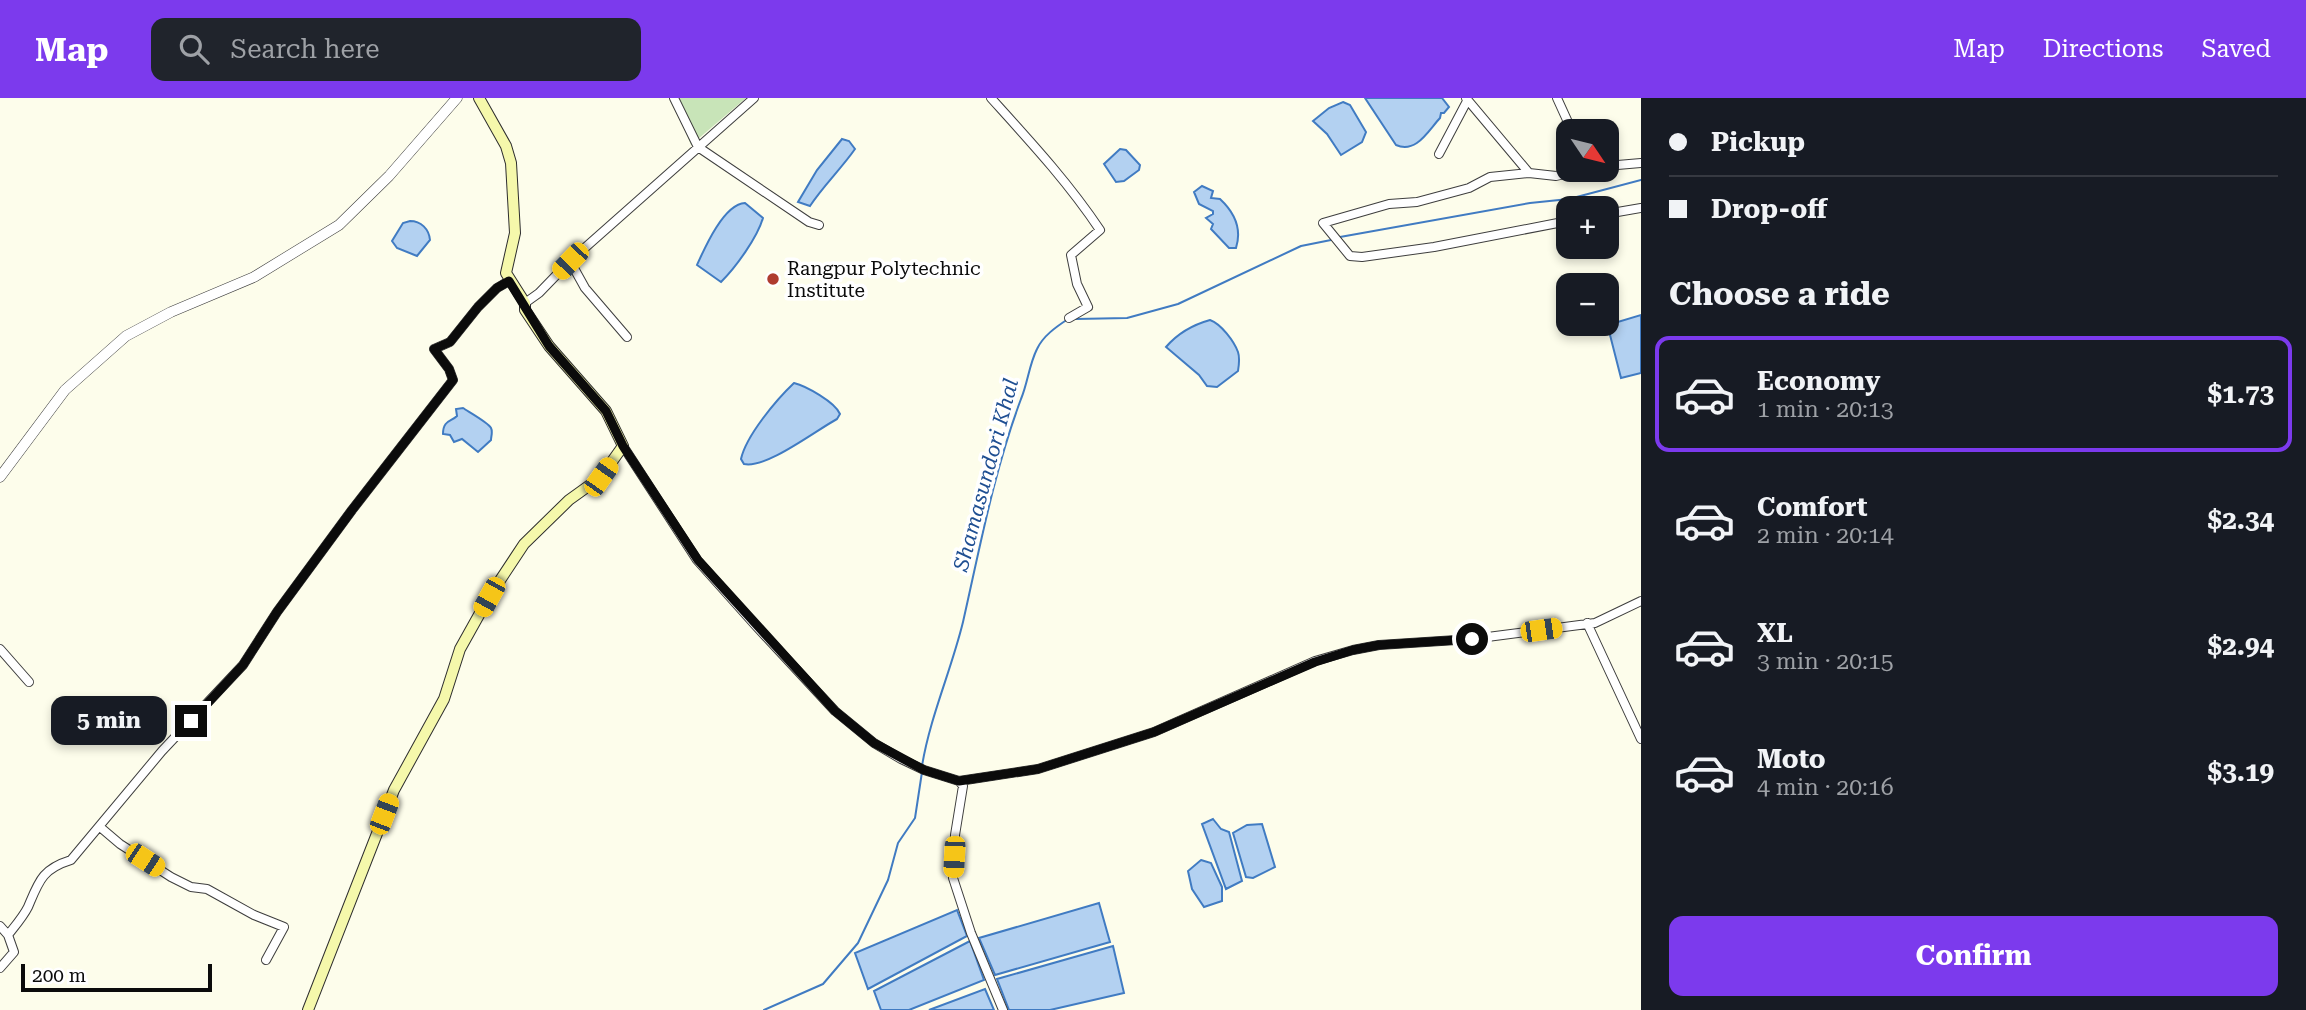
<!DOCTYPE html>
<meta charset="utf-8">
<style>
:root{--surface:#171b24;--page:#20242c;--text:#f1f3f6;--muted:#9ea1a6;--line:#363941;--accent:#7c3aed}
body{margin:0;font-family:"Roboto Serif",serif;background:var(--page);color:var(--text);height:100vh;display:flex;flex-direction:column;font-size:26px;white-space:nowrap}
*{box-sizing:border-box;margin:0}
p{font-size:23px;color:var(--muted)}
.icon{flex:none;width:38px;height:38px;fill:none;stroke:currentColor;stroke-width:2;stroke-linecap:round;stroke-linejoin:round}
.map{position:relative;flex:1;overflow:hidden}
.side{display:flex;flex-direction:column;background:var(--surface);width:665px}
.side>*{flex:none}
.guide{display:grid;align-content:center;height:154px;padding:0 28px;background:var(--surface)}
.needle{width:46px;rotate:125deg}
.buttons{position:absolute;left:1556px;top:21px;display:grid;gap:14px}
.buttons a{display:grid;place-items:center;width:63px;height:63px;border-radius:14px;background:var(--surface);box-shadow:0 4px 10px #0003;font-size:35px}
.scale{position:absolute;left:21px;bottom:18px;width:191px;box-sizing:border-box;padding-left:7px;border:4px solid #0b0b0b;border-top:0;font-size:19px;line-height:24px;white-space:nowrap;color:#0b0b0b;-webkit-text-stroke:5px #fff;paint-order:stroke}
.end{position:absolute;width:32px;height:32px;margin:-16px;border:9px solid #0b0b0b;background:#fff;box-shadow:0 0 0 4px #fff}
.from{border-radius:50%}
.bubble{position:absolute;height:49px;border-radius:14px;background:var(--surface);box-shadow:0 4px 10px #0003;font-size:23px;font-weight:700;line-height:49px;text-align:center}
.car{position:absolute;width:21px;height:42px;margin:-21px -10px;border-radius:9px;box-shadow:0 0 5px 2px #0007;background:linear-gradient(#f5c518 24%,#345 0 40%,#f5c518 0 76%,#345 0 86%,#f5c518 0)}
.guide b{display:flex;align-items:center;gap:24px;height:66px;font-size:26px}
.guide b+b{border-top:2px solid var(--line)}
.guide i{width:18px;height:18px;background:var(--text)}
ul{padding:0;list-style:none}
li{display:flex;align-items:center;gap:21px;height:116px;margin:0 14px 10px;padding:0 14px;border:4px solid transparent;border-radius:14px}
li div{flex:1}
li b{display:block;font-size:26px}
li em{font-style:normal;font-weight:700}
li.on{border-color:var(--accent)}
li>.icon{width:63px;height:63px;stroke-width:1.5}
h2{padding:0 28px;font-size:32px;line-height:84px}
.primary-button{display:flex;gap:14px;margin-top:auto;padding:14px 28px}
.primary-button a{flex:1;height:80px;border-radius:14px;background:var(--accent);color:#fff;font-size:28px;font-weight:700;line-height:80px;text-align:center}
header{display:flex;align-items:center;gap:42px;box-sizing:border-box;height:98px;padding:0 35px;background:var(--accent);color:#fff}
header strong{font-size:33px}
nav{display:flex;gap:38px;margin-inline-start:auto;font-size:24px}
.search{width:490px;height:63px;background:var(--page);display:flex;align-items:center;gap:18px;box-sizing:border-box;padding:0 24px;border-radius:14px;color:var(--muted);font-size:26px}
main{display:flex;flex:1;min-height:0}
.map>svg:first-child{display:block}
.green{fill:#c8e4b8}
.water{fill:#b3d1f1;stroke:#407bc2;stroke-width:2}
.lines{fill:none;stroke-linecap:round;stroke-linejoin:round}
.stream{stroke:#407bc2;stroke-width:2}
.minor-casing{stroke:#3e3e3e;stroke-width:10}
.tertiary-casing{stroke:#3e3e3e;stroke-width:11}
.secondary-casing{stroke:#2d2d2d;stroke-width:12}
.minor{stroke:#fff;stroke-width:8}
.tertiary{stroke:#fff;stroke-width:10}
.secondary{stroke:#f5f8ab;stroke-width:10}
.route{stroke:#0b0b0b;stroke-width:9}
.poi-dot{fill:#af3c2f;stroke:#fff;stroke-width:2.5}
.labels{text-anchor:middle;dominant-baseline:central;stroke-width:7;stroke-linejoin:round;paint-order:stroke}
.poi-label{font-size:19px;fill:#0b0b0b;stroke:#fff;text-anchor:start}
.water-label{font-size:21px;font-style:italic;fill:#1f4f92;stroke:#fff}
</style>
<header>
<strong>Map</strong>
<div class="search"><svg class="icon" aria-label="search" viewBox="0 0 24 24"><circle cx="10" cy="10" r="6"/><path d="M15 15l6 6"/></svg>Search here</div>
<nav><a>Map</a><a>Directions</a><a>Saved</a></nav>
</header>
<main>
<div class="map">
<svg width="1641" height="912" viewBox="0 0 1641 912">
<rect width="100%" height="100%" fill="#fdfdeb"/>
<path class="green" d="M672 0H746L691 47Z"/>
<path class="water" d="M1365 0H1442L1449 9 1444 15H1441L1440 20C1428 33 1416 56 1396 47Z
M1343 4 1350 7 1366 34 1362 44 1341 57 1327 36 1313 23 1329 10Z
M842 41 849 43 855 51C841 71 823 88 810 108L798 104 817 72Z
M1120 51 1126 52 1140 67 1139 72 1124 83 1116 84 1104 66Z
M1202 88 1213 93 1211 100 1220 101C1234 114 1242 131 1236 150H1229L1211 131 1213 126 1206 120 1213 116V113L1199 106 1194 94Z
M745 105 763 120C757 140 736 169 721 184L697 167C705 149 724 106 745 105Z
M410 123C421 123 429 131 430 142L417 158 397 150 392 143 403 125Z
M1641 217V275L1621 280 1610 237 1611 226Z
M1210 222C1221 226 1234 243 1238 254 1240 260 1239 267 1238 273L1217 289 1207 288 1199 277 1166 249C1178 235 1192 227 1210 222Z
M794 285C806 288 835 304 840 316L837 321C815 333 766 371 744 366L741 361C746 338 776 302 794 285Z
M463 310C469 314 489 325 491 330 493 334 491 338 491 342L478 354 462 341 454 344 450 337 443 336C443 322 451 324 457 318L456 311Z
M1213 721 1221 731 1229 734 1242 783 1226 791 1202 726Z
M1262 726 1275 769 1253 780 1246 779 1233 735 1247 727Z
M1201 762 1211 765 1222 789V803L1204 809 1192 791 1188 773Z
M1099 805 1110 844 995 877 979 840Z
M957 812 967 838 868 891 855 855Z
M970 843 984 882 909 912H881L874 893Z
M1113 848 1124 895 1050 912H1009L997 881Z
M985 891 994 912H929Z"/>
<g class="lines">
<path class="stream" d="M1340 139 1530 105 1569 101 1641 82
M1076 221 1127 220 1178 206 1301 148 1331 142
M922 668C930 619 951 573 963 524 980 449 994 373 1021 301 1028 284 1029 267 1037 251 1043 238 1056 229 1068 221
M764 912 823 886 858 845 888 782 898 745 915 720 922 674"/>
<g class="minor-casing">
<path id="minor" d="M674 0 698 49 809 124 819 127
M991 0C1029 42 1068 84 1100 132L1071 157 1077 186 1088 209 1069 220
M1466 0 1529 75
M1557 0 1572 33
M1439 56 1467 3 1466 0
M1606 68 1641 65
M1606 116 1641 110
M1568 123 1434 149 1362 159 1350 158 1323 125 1389 106 1417 104 1469 90 1490 79 1529 75 1556 78 1582 72
M570 163 585 190 627 239
M525 205 539 195 570 163 754 0
M623 348 697 462 756 528 835 613 874 645 901 661 924 672 959 683 1038 671 1154 634 1315 563 1353 552 1379 547 1472 541 1595 525 1641 503
M1587 525 1641 641
M0 551 29 584
M959 683 963 688 955 737 953 780 971 835 1003 912
M100 729 120 746 171 779 191 789 207 791 254 817 284 829 266 862
M0 828 8 837
M0 870 14 854 8 837C15 828 23 819 28 809 39 783 42 771 71 762L162 653 243 567 277 514 352 412 453 282 449 271 434 251 450 244 478 209 497 190 509 183"/>
</g>
<g class="tertiary-casing">
<path id="tertiary" d="M0 379 65 292 126 238 171 214 254 179 339 127 389 78 457 0"/>
</g>
<g class="secondary-casing">
<path id="secondary" d="M308 912 394 692 444 601 460 551 489 499 524 446 569 402 601 379 623 348 606 313 549 248 525 212V205L506 175 515 135 511 65 506 48 479 0"/>
</g>
<use href="#minor" class="minor"/>
<use href="#tertiary" class="tertiary"/>
<use href="#secondary" class="secondary"/>
</g>
<g class="lines">
<path class="route" d="M191 623 243 567 277 514 352 412 453 282 449 271 434 251 450 244 478 209 497 190 509 183 549 248 606 313 623 348 698 462 835 613 874 645 924 672 959 683 1038 671 1154 634 1315 564 1353 552 1379 547 1472 541"/>
</g>
<circle class="poi-dot" cx="773" cy="181" r="7"/>
<g class="labels">
<g class="poi-label">
<text x="787" y="170">Rangpur Polytechnic<tspan x="787" dy="22">Institute</tspan></text>
</g>
<g class="water-label">
<text transform="translate(986 377) rotate(-75)">Shamasundori Khal</text>
</g>
</g>
</svg>
<div class="buttons">
<a><svg class="needle" viewBox="-14 -14 28 28"><path d="M0-13l5 13h-10z" fill="#e53935"/><path d="M0 13l5-13h-10z" fill="#9ea1a6"/></svg></a>
<a>+</a>
<a>−</a>
</div>
<div class="scale">200 m</div>
<i class="end from" style="left:1472px;top:541px"></i>
<i class="end" style="left:191px;top:623px"></i>
<div class="bubble" style="left:51px;top:598px;width:116px">5 min</div>
<i class="car" style="left:570px;top:163px;rotate:224deg"></i>
<i class="car" style="left:601px;top:379px;rotate:35deg"></i>
<i class="car" style="left:489px;top:499px;rotate:209deg"></i>
<i class="car" style="left:1541px;top:532px;rotate:82deg"></i>
<i class="car" style="left:384px;top:716px;rotate:21deg"></i>
<i class="car" style="left:954px;top:759px;rotate:183deg"></i>
<i class="car" style="left:145px;top:762px;rotate:123deg"></i>
</div>
<section class="side">
<div class="guide">
<b><i class="from"></i>Pickup</b>
<b><i></i>Drop-off</b>
</div>
<h2>Choose a ride</h2>
<ul>
<li class="on"><svg class="icon" aria-label="car" viewBox="0 0 24 24"><path d="M5 17H2v-5l4-1 3-4h7l3 4 3 1v5h-3M9 17h6M6 11h13"/><circle cx="7" cy="17" r="2"/><circle cx="17" cy="17" r="2"/></svg><div><b>Economy</b><p>1 min · 20:13</p></div><em>$1.73</em></li>
<li><svg class="icon" aria-label="car" viewBox="0 0 24 24"><path d="M5 17H2v-5l4-1 3-4h7l3 4 3 1v5h-3M9 17h6M6 11h13"/><circle cx="7" cy="17" r="2"/><circle cx="17" cy="17" r="2"/></svg><div><b>Comfort</b><p>2 min · 20:14</p></div><em>$2.34</em></li>
<li><svg class="icon" aria-label="car" viewBox="0 0 24 24"><path d="M5 17H2v-5l4-1 3-4h7l3 4 3 1v5h-3M9 17h6M6 11h13"/><circle cx="7" cy="17" r="2"/><circle cx="17" cy="17" r="2"/></svg><div><b>XL</b><p>3 min · 20:15</p></div><em>$2.94</em></li>
<li><svg class="icon" aria-label="car" viewBox="0 0 24 24"><path d="M5 17H2v-5l4-1 3-4h7l3 4 3 1v5h-3M9 17h6M6 11h13"/><circle cx="7" cy="17" r="2"/><circle cx="17" cy="17" r="2"/></svg><div><b>Moto</b><p>4 min · 20:16</p></div><em>$3.19</em></li>
</ul>
<div class="primary-button"><a>Confirm</a></div>
</section>
</main>
